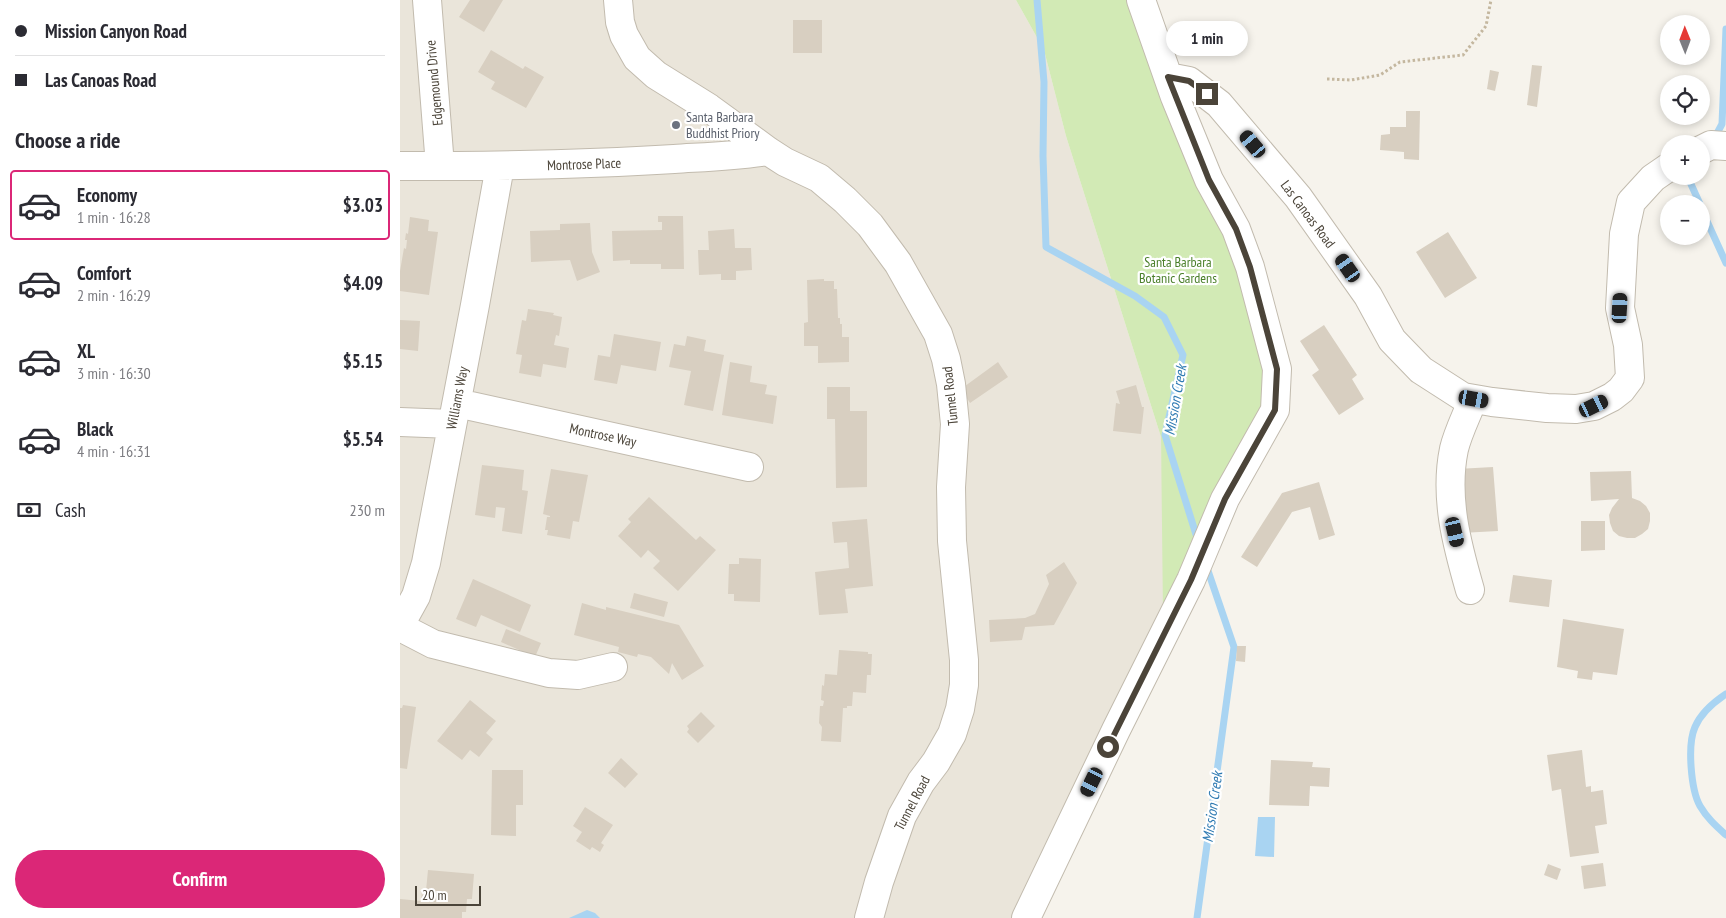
<!DOCTYPE html>
<meta charset="utf-8">
<style>
:root{--surface:#fff;--page:#f2f2f3;--text:#2b2b33;--muted:#7c7c81;--line:#e1e1e2;--accent:#db2777}
body{margin:0;font-family:"PT Sans Narrow",sans-serif;background:var(--page);color:var(--text);height:100vh;display:flex;flex-direction:column;font-size:19px;white-space:nowrap}
*{box-sizing:border-box;margin:0}
p{font-size:16px;color:var(--muted)}
.icon{flex:none;width:28px;height:28px;fill:none;stroke:currentColor;stroke-width:2;stroke-linecap:round;stroke-linejoin:round}
.map{position:relative;flex:1;overflow:hidden}
.drawer{display:flex;flex-direction:column;background:var(--surface);width:400px}
.drawer>*{flex:none}
.top-card{display:grid;align-content:center;height:110px;padding:0 15px;background:var(--surface)}
.needle{width:32px;rotate:359deg}
.tools{position:absolute;left:1260px;top:15px;display:grid;gap:10px}
.tools a{display:grid;place-items:center;width:50px;height:50px;border-radius:50%;background:var(--surface);box-shadow:0 2px 8px #0003;font-size:25px}
.scale{position:absolute;left:15px;bottom:12px;width:66px;box-sizing:border-box;padding-left:5px;border:2px solid #4b4439;border-top:0;font-size:14px;line-height:18px;white-space:nowrap;color:#4b4439;-webkit-text-stroke:4px #fff;paint-order:stroke}
.end{position:absolute;width:22px;height:22px;margin:-11px;border:6px solid #4b4439;background:#fff;box-shadow:0 0 0 2px #fff}
.from{border-radius:50%}
.bubble{position:absolute;height:35px;border-radius:18px;background:var(--surface);box-shadow:0 2px 8px #0003;font-size:16px;font-weight:700;line-height:35px;text-align:center}
.car{position:absolute;width:15px;height:30px;margin:-15px -8px;border-radius:6px;box-shadow:0 0 4px 1px #0007;background:linear-gradient(#222 24%,#8ab4d8 0 40%,#222 0 76%,#8ab4d8 0 86%,#222 0)}
.top-card b{display:flex;align-items:center;gap:18px;height:48px;font-size:19px}
.top-card b+b{border-top:1px solid var(--line)}
.top-card i{width:12px;height:12px;background:var(--text)}
ul{padding:0;list-style:none}
li{display:flex;align-items:center;gap:15px;height:70px;margin:0 10px 8px;padding:0 5px;border:2px solid transparent;border-radius:5px}
li div{flex:1}
li b{display:block;font-size:19px}
li em{font-style:normal;font-weight:700}
li.on{border-color:var(--accent)}
li>.icon{width:45px;height:45px;stroke-width:1.5}
h2{padding:0 15px;font-size:22px;line-height:60px}
.pay{display:flex;align-items:center;gap:12px;height:55px;padding:0 15px;font-size:19px}
.pay p{margin-inline-start:auto}
.button{display:flex;gap:10px;margin-top:auto;padding:10px 15px}
.button a{flex:1;height:58px;border-radius:30px;background:var(--accent);color:#fff;font-size:20px;font-weight:700;line-height:58px;text-align:center}
main{display:flex;flex:1;min-height:0}
.map>svg:first-child{display:block}
.residential{fill:#eae5da}
.green{fill:#d2eab5}
.water{fill:#a9d4f2}
.lines{fill:none;stroke-linecap:round;stroke-linejoin:round}
.stream{stroke:#a9d4f2;stroke-width:7}
.building{fill:#d8cfc1}
.minor-casing{stroke:#c2bbae;stroke-width:30}
.path{stroke:#c4b79f;stroke-width:3;stroke-dasharray:2.5 2.5;stroke-linecap:butt}
.minor{stroke:#fff;stroke-width:28}
.route{stroke:#4b4439;stroke-width:6}
.worship-dot{fill:#6b7280;stroke:#fff;stroke-width:2}
.labels{text-anchor:middle;dominant-baseline:central;stroke-width:4.5;stroke-linejoin:round;paint-order:stroke}
.street-label{font-size:14px;fill:#4b4439;stroke:#fff}
.worship-label{font-size:14px;fill:#5b616d;stroke:#fff;text-anchor:start}
.park-label{font-size:14px;fill:#4a7f2a;stroke:#fff}
.water-label{font-size:15px;font-style:italic;fill:#2e7ab2;stroke:#fff}
</style>
<main>
<section class="drawer">
<div class="top-card">
<b><i class="from"></i>Mission Canyon Road</b>
<b><i></i>Las Canoas Road</b>
</div>
<h2>Choose a ride</h2>
<ul>
<li class="on"><svg class="icon" aria-label="car" viewBox="0 0 24 24"><path d="M5 17H2v-5l4-1 3-4h7l3 4 3 1v5h-3M9 17h6M6 11h13"/><circle cx="7" cy="17" r="2"/><circle cx="17" cy="17" r="2"/></svg><div><b>Economy</b><p>1 min · 16:28</p></div><em>$3.03</em></li>
<li><svg class="icon" aria-label="car" viewBox="0 0 24 24"><path d="M5 17H2v-5l4-1 3-4h7l3 4 3 1v5h-3M9 17h6M6 11h13"/><circle cx="7" cy="17" r="2"/><circle cx="17" cy="17" r="2"/></svg><div><b>Comfort</b><p>2 min · 16:29</p></div><em>$4.09</em></li>
<li><svg class="icon" aria-label="car" viewBox="0 0 24 24"><path d="M5 17H2v-5l4-1 3-4h7l3 4 3 1v5h-3M9 17h6M6 11h13"/><circle cx="7" cy="17" r="2"/><circle cx="17" cy="17" r="2"/></svg><div><b>XL</b><p>3 min · 16:30</p></div><em>$5.15</em></li>
<li><svg class="icon" aria-label="car" viewBox="0 0 24 24"><path d="M5 17H2v-5l4-1 3-4h7l3 4 3 1v5h-3M9 17h6M6 11h13"/><circle cx="7" cy="17" r="2"/><circle cx="17" cy="17" r="2"/></svg><div><b>Black</b><p>4 min · 16:31</p></div><em>$5.54</em></li>
</ul>
<div class="pay"><svg class="icon" aria-label="cash" viewBox="0 0 24 24"><path d="M3 7h18v10H3z"/><circle cx="12" cy="12" r="2"/></svg>Cash<p>230 m</p></div>
<div class="button"><a>Confirm</a></div>
</section>
<div class="map">
<svg width="1326" height="918" viewBox="0 0 1326 918">
<rect width="100%" height="100%" fill="#f6f3ec"/>
<path class="residential" d="M0 0H616L644 50 666 136 761 437 767 630 626 918H0Z"/>
<path class="green" d="M616 0H738L843 254 868 396 763 615 761 437 666 136 644 50Z"/>
<path class="water" d="M858 817H875L874 857 855 856Z
M187 910 195 913 200 918H169Z"/>
<g class="lines">
<path class="stream" d="M637 0 644 82 643 156 646 247 735 296 764 317 783 355 765 435 798 541
M1314 139 1322 124 1326 29
M1293 176 1290 182 1300 204
M1301 208 1326 263
M1326 694C1314 702 1301 713 1295 727 1287 745 1291 790 1300 806 1307 818 1316 826 1326 835
M797 918 834 647 806 565"/>
</g>
<path class="building" d="M70 0H103L84 32 59 17Z
M393 20H422V53H393Z
M91 50 123 69 125 66 144 77 126 108 91 89 95 82 78 72Z
M1132 65 1142 66 1137 107 1127 105Z
M1090 70 1099 72 1095 91 1087 89Z
M1006 111H1020L1019 160 1004 159V152L980 150 981 135 990 134V127H1006Z
M258 216H283L284 269H261V264H230V260L213 261 212 231 262 230V222H258Z
M10 217 29 220 28 231 38 232 29 295 0 291V271L4 248 6 249 7 240H5L6 233 8 234Z
M190 223 192 252 200 272 177 281 170 260 131 262 130 231 160 230V224Z
M334 229 335 248H351L352 270 336 271V280H321V274L299 275 298 250H309L308 231Z
M1048 232 1077 278 1045 298 1016 252Z
M424 279V281H434V289H437L438 318H440V324H442V337H449V362L418 363V346H404V323L408 322 407 280Z
M128 309 154 313 153 315 162 317 159 336 156 335 154 345 169 348 166 368 143 364 141 377 119 373 122 355 116 354 122 320 126 321Z
M0 320 20 321 18 351 0 349Z
M924 325 957 375 952 379 964 399 939 415 912 375 919 370 900 341Z
M214 334 261 342 256 371 221 365 217 384 194 380 198 355 210 357Z
M287 336 306 340 304 351 324 355 313 411 284 405 291 371 269 367 274 344 285 346Z
M330 362 352 366 350 382 367 385 365 394 377 396 373 424 322 415Z
M598 362 608 377 570 403 561 389Z
M736 385 742 407H744L741 434 713 431 716 403 720 404 716 391Z
M427 387H450V411H467V487L436 488 435 419H427Z
M82 465 124 470 122 490 128 491 122 534 102 531 105 508 96 507 95 518 75 515Z
M1093 467 1098 531 1061 533 1057 469Z
M151 469 188 475 179 522 173 521 170 539 147 535 148 530H145L147 517H150V516L143 514Z
M1231 471 1232 498 1240 501 1246 506 1250 513V521L1248 529 1242 534 1235 538H1227L1219 536 1213 531 1210 523 1209 515 1212 508 1219 499 1191 501 1190 472Z
M919 482 935 535 919 540 910 507 892 512 857 567 841 557 882 493Z
M249 497 296 540 300 536 316 550 278 591 253 568 260 561 248 550 241 558 218 536 231 522 228 519Z
M467 519 473 586 445 589 448 613 419 615 415 572 449 568 447 542 434 543 432 522Z
M1181 521H1205V550L1181 551Z
M339 558 361 559 360 602 334 601V594H328L329 564H339Z
M664 562 677 583 654 625 625 627 622 640 590 642 589 620 625 618 635 614 649 584 646 575Z
M1113 575 1152 580 1149 607 1109 602Z
M73 579 131 605 120 632 81 615 76 627 56 619Z
M234 593 268 602 264 617 230 608Z
M182 603 206 610V607L279 625 304 666 282 680 272 663 269 674 251 657 238 654 237 657 218 652 219 647 174 635Z
M1163 619 1224 629 1217 675 1193 672 1192 680 1177 678 1178 671 1157 667Z
M106 629 141 643 135 657 101 642Z
M837 646H846L845 662 836 661Z
M439 650 468 652V654H472L471 675H467L466 693 453 692 452 706H447V708H443L441 742 421 741 422 727 419 723 420 706H423L424 701 421 700 422 685 424 686 425 674 437 675Z
M70 700 96 721 86 733 93 739 79 757 70 750 62 760 37 741Z
M3 705 16 707 7 769 0 768V708H2Z
M301 712 315 726 298 743 287 732 289 729 287 726Z
M1182 750 1186 787 1191 786V792L1203 790 1207 824 1195 826 1199 853 1170 857 1161 789 1152 791 1147 755Z
M221 758 238 774 225 788 208 773Z
M871 760 913 762 912 767 930 768 929 787 910 786 909 806 869 805Z
M92 770H123V805H116V836L91 835Z
M185 807 213 825 201 843 204 845 200 852 192 847 190 850 176 841 182 832 173 826Z
M1203 863 1206 886 1184 889 1181 866Z
M1148 864 1161 869 1157 880 1144 875Z
M28 870 74 874 72 899H67L66 912H62V918H0V899L21 901 22 891H26Z"/>
<g class="lines">
<g class="minor-casing">
<path id="minor" d="M27 0 40 166
M218 0 220 22 224 35 237 58 256 75 309 108 368 151 385 162 419 178 445 200 470 225 498 263 538 334 546 359 551 384 555 424 551 487 552 541 564 660V685L560 709 552 734 536 762 521 782 502 816 479 882 469 918
M768 77 789 81 819 104 898 197 968 296 992 340 1021 370 1063 397 1092 402 1147 408 1176 409 1194 406 1212 397 1221 390 1230 378 1228 345 1220 308 1224 234 1231 202 1253 178 1269 167
M1301 150 1311 145 1326 146
M0 166C91 166 182 165 274 159 305 157 337 156 368 151
M57 403 349 467
M0 422 52 424
M1070 590C1057 545 1044 497 1054 449 1058 432 1067 415 1073 399
M0 625 16 596 26 563 75 305 100 166
M0 627 33 644 149 673 178 675 213 667
M626 918 716 730 791 580 825 499 875 410 877 369 850 267 836 229 809 180 775 97 741 0"/>
</g>
<path class="path" d="M927 79 951 80 980 75 1000 62 1063 55 1086 26 1091 0"/>
<use href="#minor" class="minor"/>
</g>
<g class="lines">
<path class="route" d="M708 747 791 580 825 499 875 410 877 369 850 267 836 229 809 180 768 77 789 81 807 94"/>
</g>
<circle class="worship-dot" cx="276" cy="125" r="5"/>
<g class="labels">
<g class="street-label">
<text transform="translate(34 83) rotate(-95)">Edgemound Drive</text>
<text transform="translate(184 164) rotate(-2)">Montrose Place</text>
<text transform="translate(908 214) rotate(53)">Las Canoas Road</text>
<text transform="translate(550 396) rotate(-96)">Tunnel Road</text>
<text transform="translate(57 398) rotate(-79)">Williams Way</text>
<text transform="translate(203 435) rotate(12)">Montrose Way</text>
<text transform="translate(512 803) rotate(-62)">Tunnel Road</text>
</g>
<g class="worship-label">
<text x="286" y="117">Santa Barbara<tspan x="286" dy="16">Buddhist Priory</tspan></text>
</g>
<g class="park-label">
<text x="778" y="262">Santa Barbara<tspan x="778" dy="16">Botanic Gardens</tspan></text>
</g>
<g class="water-label">
<text transform="translate(775 400) rotate(-80)">Mission Creek</text>
<text transform="translate(812 807) rotate(-82)">Mission Creek</text>
</g>
</g>
</svg>
<div class="tools">
<a><svg class="needle" viewBox="-14 -14 28 28"><path d="M0-13l5 13h-10z" fill="#e53935"/><path d="M0 13l5-13h-10z" fill="#7c7c81"/></svg></a>
<a><svg class="icon" aria-label="locate" viewBox="0 0 24 24"><circle cx="12" cy="12" r="6"/><path d="M12 2v4M12 18v4M2 12h4M18 12h4"/></svg></a>
<a>+</a>
<a>−</a>
</div>
<div class="scale">20 m</div>
<i class="end from" style="left:708px;top:747px"></i>
<i class="end" style="left:807px;top:94px"></i>
<div class="bubble" style="left:766px;top:21px;width:82px">1 min</div>
<i class="car" style="left:853px;top:144px;rotate:320deg"></i>
<i class="car" style="left:948px;top:268px;rotate:325deg"></i>
<i class="car" style="left:1220px;top:308px;rotate:3deg"></i>
<i class="car" style="left:1074px;top:399px;rotate:100deg"></i>
<i class="car" style="left:1194px;top:406px;rotate:64deg"></i>
<i class="car" style="left:1055px;top:532px;rotate:167deg"></i>
<i class="car" style="left:692px;top:782px;rotate:206deg"></i>
</div>
</main>
